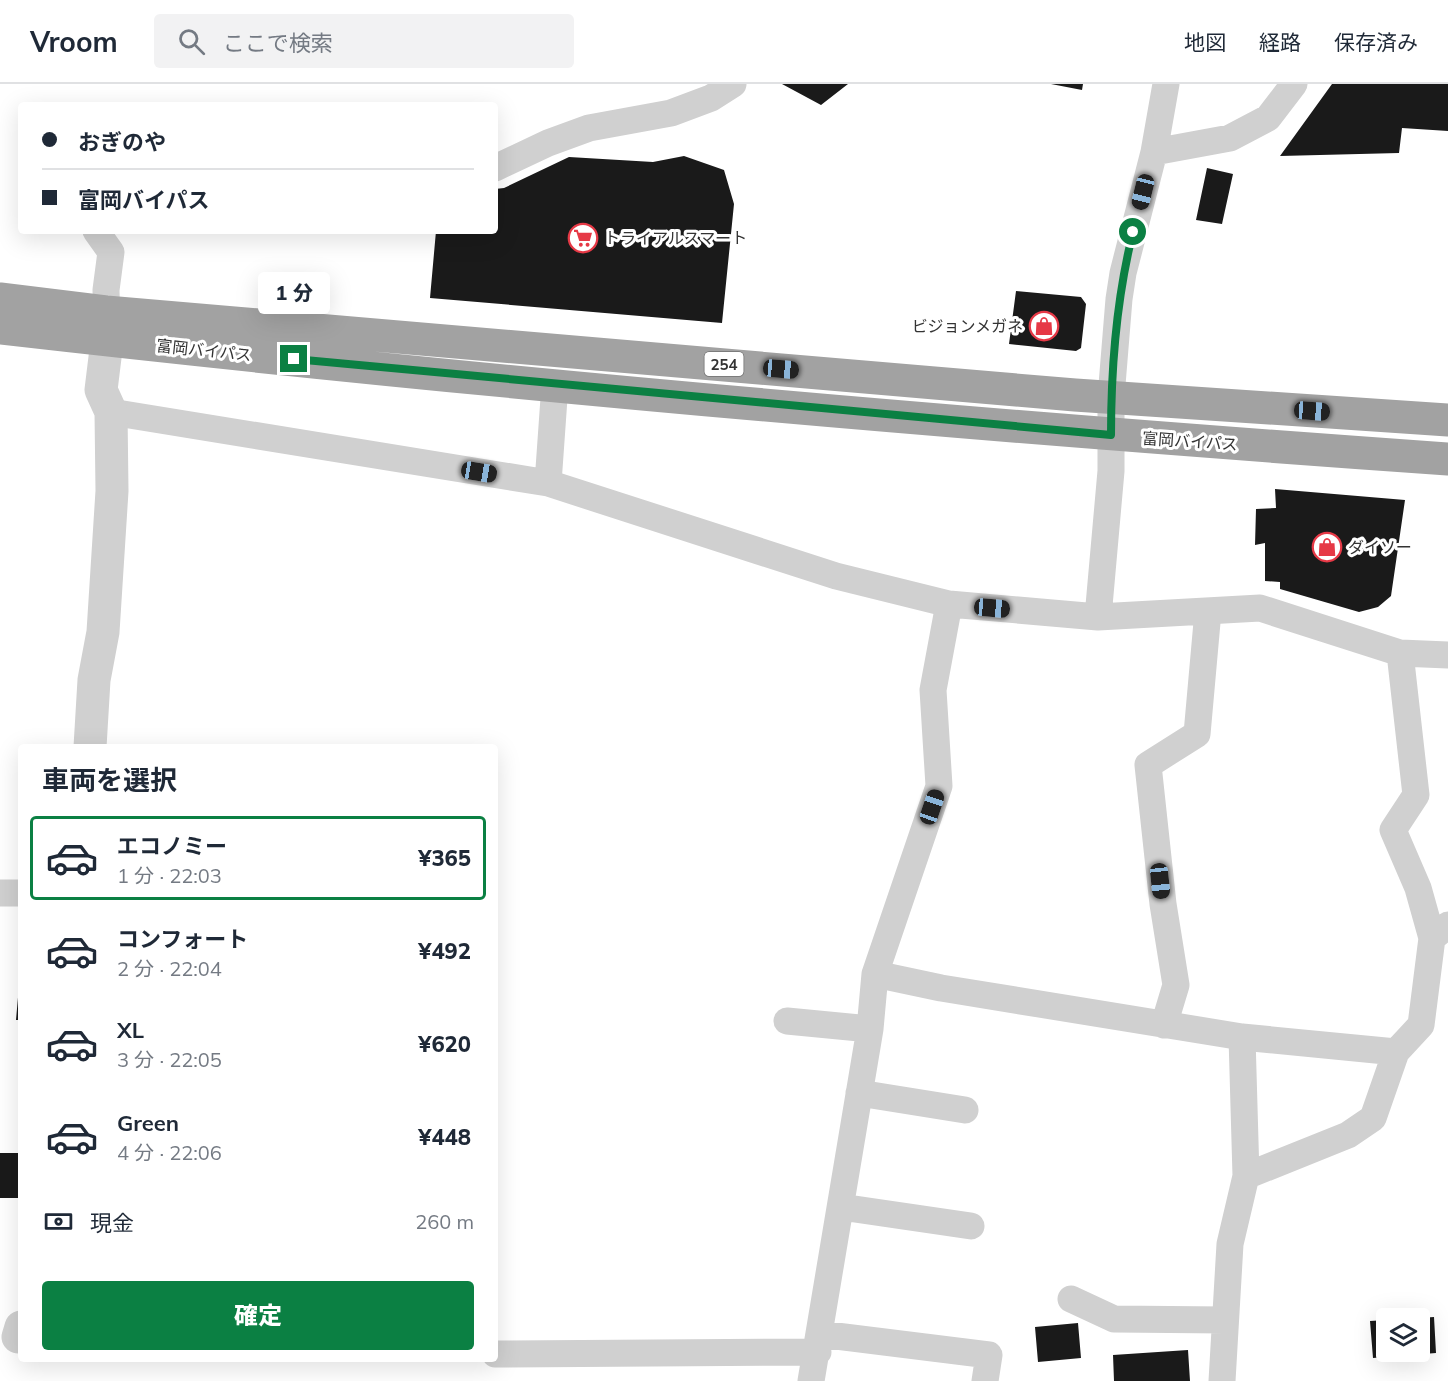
<!DOCTYPE html>
<html lang="ja">
<meta charset="utf-8">
<style>
:root{--surface:#fff;--page:#f2f2f3;--text:#1f2937;--muted:#747a83;--line:#e0e1e3;--accent:#0b8043}
body{margin:0;font-family:Mulish,"Noto Sans JP",sans-serif;background:var(--page);color:var(--text);height:100vh;display:flex;flex-direction:column;font-size:22px;white-space:nowrap}
*{box-sizing:border-box;margin:0}
p{font-size:20px;color:var(--muted)}
.icon{flex:none;width:33px;height:33px;fill:none;stroke:currentColor;stroke-width:2;stroke-linecap:round;stroke-linejoin:round}
.map{position:relative;flex:1;overflow:hidden}
.drawer{position:absolute;left:18px;top:660px;width:480px;height:618px;display:flex;flex-direction:column;background:var(--surface);border-radius:6px;box-shadow:0 6px 24px #0002}
.drawer>*{flex:none}
.guide{position:absolute;left:18px;top:18px;width:480px;height:132px;border-radius:6px;box-shadow:0 6px 24px #0002;display:grid;align-content:center;height:132px;padding:0 24px;background:var(--surface)}
.buttons{position:absolute;left:1376px;top:1224px;display:grid;gap:12px}
.buttons a{display:grid;place-items:center;width:54px;height:54px;border-radius:6px;background:var(--surface);box-shadow:0 6px 24px #0002;font-size:30px}
.end{position:absolute;width:27px;height:27px;margin:-14px;border:8px solid #0b8043;background:#fff;box-shadow:0 0 0 3px #fff}
.from{border-radius:50%}
.bubble{position:absolute;height:42px;border-radius:6px;background:var(--surface);box-shadow:0 6px 24px #0002;font-size:20px;font-weight:800;line-height:42px;text-align:center}
.car{position:absolute;width:18px;height:36px;margin:-18px -9px;border-radius:8px;box-shadow:0 0 4px 2px #0007;background:linear-gradient(#222 24%,#8ab4d8 0 40%,#222 0 76%,#8ab4d8 0 86%,#222 0)}
.guide b{display:flex;align-items:center;gap:21px;height:57px;font-size:22px}
.guide b+b{border-top:2px solid var(--line)}
.guide i{width:15px;height:15px;background:var(--text)}
ul{padding:0;list-style:none}
li{display:flex;align-items:center;gap:18px;height:84px;margin:0 12px 9px;padding:0 12px;border:3px solid transparent;border-radius:6px}
li div{flex:1}
li b{display:block;font-size:22px}
li em{font-style:normal;font-weight:800}
li.current{border-color:var(--accent)}
li>.icon{width:54px;height:54px;stroke-width:1.5}
h2{padding:0 24px;font-size:27px;line-height:72px}
.pay{display:flex;align-items:center;gap:15px;height:66px;padding:0 24px;font-size:22px}
.pay p{margin-inline-start:auto}
.primary-button{display:flex;gap:12px;margin-top:auto;padding:12px 24px}
.primary-button a{flex:1;height:69px;border-radius:6px;background:var(--accent);color:#fff;font-size:24px;font-weight:800;line-height:69px;text-align:center}
header{display:flex;align-items:center;gap:36px;box-sizing:border-box;height:84px;padding:0 30px;background:var(--surface);border-bottom:2px solid var(--line)}
header strong{font-size:28px}
nav{display:flex;gap:33px;margin-inline-start:auto;font-size:21px}
.search{width:420px;height:54px;background:var(--page);display:flex;align-items:center;gap:15px;box-sizing:border-box;padding:0 21px;border-radius:6px;color:var(--muted);font-size:22px}
.map>svg:first-child{display:block}
.building{fill:#1a1a1a}
.lines{fill:none;stroke-linecap:round;stroke-linejoin:round}
.minor{stroke:#d0d0d0;stroke-width:27}
.tertiary{stroke:#d0d0d0;stroke-width:33}
.trunk{stroke:#a2a2a2;stroke-width:33}
.route{stroke:#0b8043;stroke-width:8}
.labels{text-anchor:middle;dominant-baseline:central;stroke-width:6;stroke-linejoin:round;paint-order:stroke}
.shield{fill:#fff;stroke:#707070;stroke-width:1.5}
.shield-label{font-size:15px;font-weight:bold;fill:#333}
.poi-label{font-size:16px;fill:#333;stroke:#fff;text-anchor:start}
.street-label{font-size:16px;fill:#333;stroke:#fff}
</style>
<header>
<strong>Vroom</strong>
<div class="search"><svg class="icon" aria-label="search" viewBox="0 0 24 24"><circle cx="10" cy="10" r="6"/><path d="M15 15l6 6"/></svg>ここで検索</div>
<nav><a>地図</a><a>経路</a><a>保存済み</a></nav>
</header>
<div class="map">
<svg width="1448" height="1297" viewBox="0 0 1448 1297">
<rect width="100%" height="100%" fill="#fff"/>
<path class="building" d="M782 0H848L821 21Z
M1051 0H1083L1082 6Z
M1332 0H1448V47L1402 44 1399 69 1280 72Z
M684 72 724 86 734 120 722 239 430 214 436 147H495V105L504 104 569 73 653 78Z
M1207 84 1233 90 1222 140 1196 136Z
M1016 207 1081 213 1086 220 1081 264 1076 267 1009 260Z
M1275 405 1405 416 1391 512 1378 523 1359 528 1280 505V498L1265 497V459L1255 461 1256 425 1276 424Z
M19 902 21 903V936H16Z
M0 1069H21V1114H0Z
M1434 1233 1436 1269 1373 1274 1370 1237 1386 1236V1268H1419V1234Z
M1078 1239 1081 1274 1038 1278 1035 1243Z
M1188 1266 1190 1297H1114L1113 1271Z"/>
<g class="lines">
<path class="minor" d="M1154 68 1230 54 1268 34 1294 0
M495 84 548 59 589 44 671 29 711 14 733 0
M96 147 111 168 106 206 107 249
M111 328 548 399 836 492 949 520
M548 399 555 300
M1098 533 1111 387V313L1119 215 1123 189 1154 68 1166 0
M1400 569 1416 711 1393 746 1418 804 1432 854
M0 809H21
M875 890 941 904 1242 953 1396 968 1421 941 1432 854 1448 841
M787 937 870 945
M1164 941 1176 901 1163 820 1148 681 1197 650 1208 527
M1242 953 1246 1092
M859 1009 965 1026
M841 1123 971 1142
M1071 1215 1114 1235 1225 1236
M820 1250 989 1271 985 1297
M495 1270 818 1268
M811 1297 870 945 875 890 939 702 933 606 949 520 1098 533 1260 524 1400 569 1448 571
M1222 1297 1230 1160 1246 1092 1348 1051 1373 1034 1396 968"/>
<path class="tertiary" d="M90 663 94 596 103 548 112 407 111 328 101 306 107 257
M18 1253 21 1243"/>
<path class="trunk" d="M0 215 106 228 1075 311 1448 336
M0 244C481 299 965 341 1448 375"/>
</g>
<g class="lines">
<path class="route" d="M294 275 1111 351C1111 285 1117 212 1133 148"/>
</g>
<defs>
<g id="supermarket-ring" transform="scale(1.5)"><circle r="9.5" fill="#fff" stroke="#e63946" stroke-width="1.5"/><path d="M-6-5.5h2.5l.6 2H6L4.5 2H-2.5L-4.4-4H-6ZM-1.5 3.2a1.3 1.3 0 1 0 .1 0ZM3 3.2a1.3 1.3 0 1 0 .1 0Z" fill="#e63946"/></g>
<g id="shop-ring" transform="scale(1.5)"><circle r="9.5" fill="#fff" stroke="#e63946" stroke-width="1.5"/><path d="M-5-2.5h2.3a2.7 3.5 0 0 1 5.4 0H5L5.5 6h-11ZM-1.5-2.5h3a1.5 2.3 0 0 0-3 0Z" fill="#e63946"/></g>
</defs>
<g fill-rule="evenodd">
<use href="#supermarket-ring" x="583" y="154"/>
<use href="#shop-ring" x="1044" y="242"/>
<use href="#shop-ring" x="1327" y="463"/>
</g>
<g class="labels">
<rect class="shield" x="704.5" y="268" width="39" height="24" rx="4.5"/>
<g class="shield-label">
<text x="724" y="280">254</text>
</g>
<g class="poi-label">
<text x="604" y="154">トライアルスマート</text>
<text x="1023" y="242" text-anchor="end">ビジョンメガネ</text>
<text x="1348" y="463">ダイソー</text>
</g>
<g class="street-label">
<text transform="translate(204 266) rotate(6)">富岡バイパス</text>
<text transform="translate(1190 357) rotate(4)">富岡バイパス</text>
</g>
</g>
</svg>
<div class="buttons">
<a><svg class="icon" aria-label="layers" viewBox="0 0 24 24"><path d="M12 4l9 5-9 5-9-5zM3 14l9 5 9-5"/></svg></a>
</div>
<i class="end from" style="left:1133px;top:148px"></i>
<i class="end" style="left:294px;top:275px"></i>
<div class="bubble" style="left:258px;top:188px;width:72px">1 分</div>
<i class="car" style="left:1143px;top:108px;rotate:194deg"></i>
<i class="car" style="left:781px;top:285px;rotate:95deg"></i>
<i class="car" style="left:1312px;top:327px;rotate:94deg"></i>
<i class="car" style="left:479px;top:388px;rotate:99deg"></i>
<i class="car" style="left:992px;top:524px;rotate:95deg"></i>
<i class="car" style="left:932px;top:723px;rotate:19deg"></i>
<i class="car" style="left:1160px;top:797px;rotate:174deg"></i>
<div class="guide">
<b><i class="from"></i>おぎのや</b>
<b><i></i>富岡バイパス</b>
</div>
<section class="drawer">
<h2>車両を選択</h2>
<ul>
<li class="current"><svg class="icon" aria-label="car" viewBox="0 0 24 24"><path d="M5 17H2v-5l4-1 3-4h7l3 4 3 1v5h-3M9 17h6M6 11h13"/><circle cx="7" cy="17" r="2"/><circle cx="17" cy="17" r="2"/></svg><div><b>エコノミー</b><p>1 分 · 22:03</p></div><em>¥365</em></li>
<li><svg class="icon" aria-label="car" viewBox="0 0 24 24"><path d="M5 17H2v-5l4-1 3-4h7l3 4 3 1v5h-3M9 17h6M6 11h13"/><circle cx="7" cy="17" r="2"/><circle cx="17" cy="17" r="2"/></svg><div><b>コンフォート</b><p>2 分 · 22:04</p></div><em>¥492</em></li>
<li><svg class="icon" aria-label="car" viewBox="0 0 24 24"><path d="M5 17H2v-5l4-1 3-4h7l3 4 3 1v5h-3M9 17h6M6 11h13"/><circle cx="7" cy="17" r="2"/><circle cx="17" cy="17" r="2"/></svg><div><b>XL</b><p>3 分 · 22:05</p></div><em>¥620</em></li>
<li><svg class="icon" aria-label="car" viewBox="0 0 24 24"><path d="M5 17H2v-5l4-1 3-4h7l3 4 3 1v5h-3M9 17h6M6 11h13"/><circle cx="7" cy="17" r="2"/><circle cx="17" cy="17" r="2"/></svg><div><b>Green</b><p>4 分 · 22:06</p></div><em>¥448</em></li>
</ul>
<div class="pay"><svg class="icon" aria-label="cash" viewBox="0 0 24 24"><path d="M3 7h18v10H3z"/><circle cx="12" cy="12" r="2"/></svg>現金<p>260 m</p></div>
<div class="primary-button"><a>確定</a></div>
</section>
</div>
